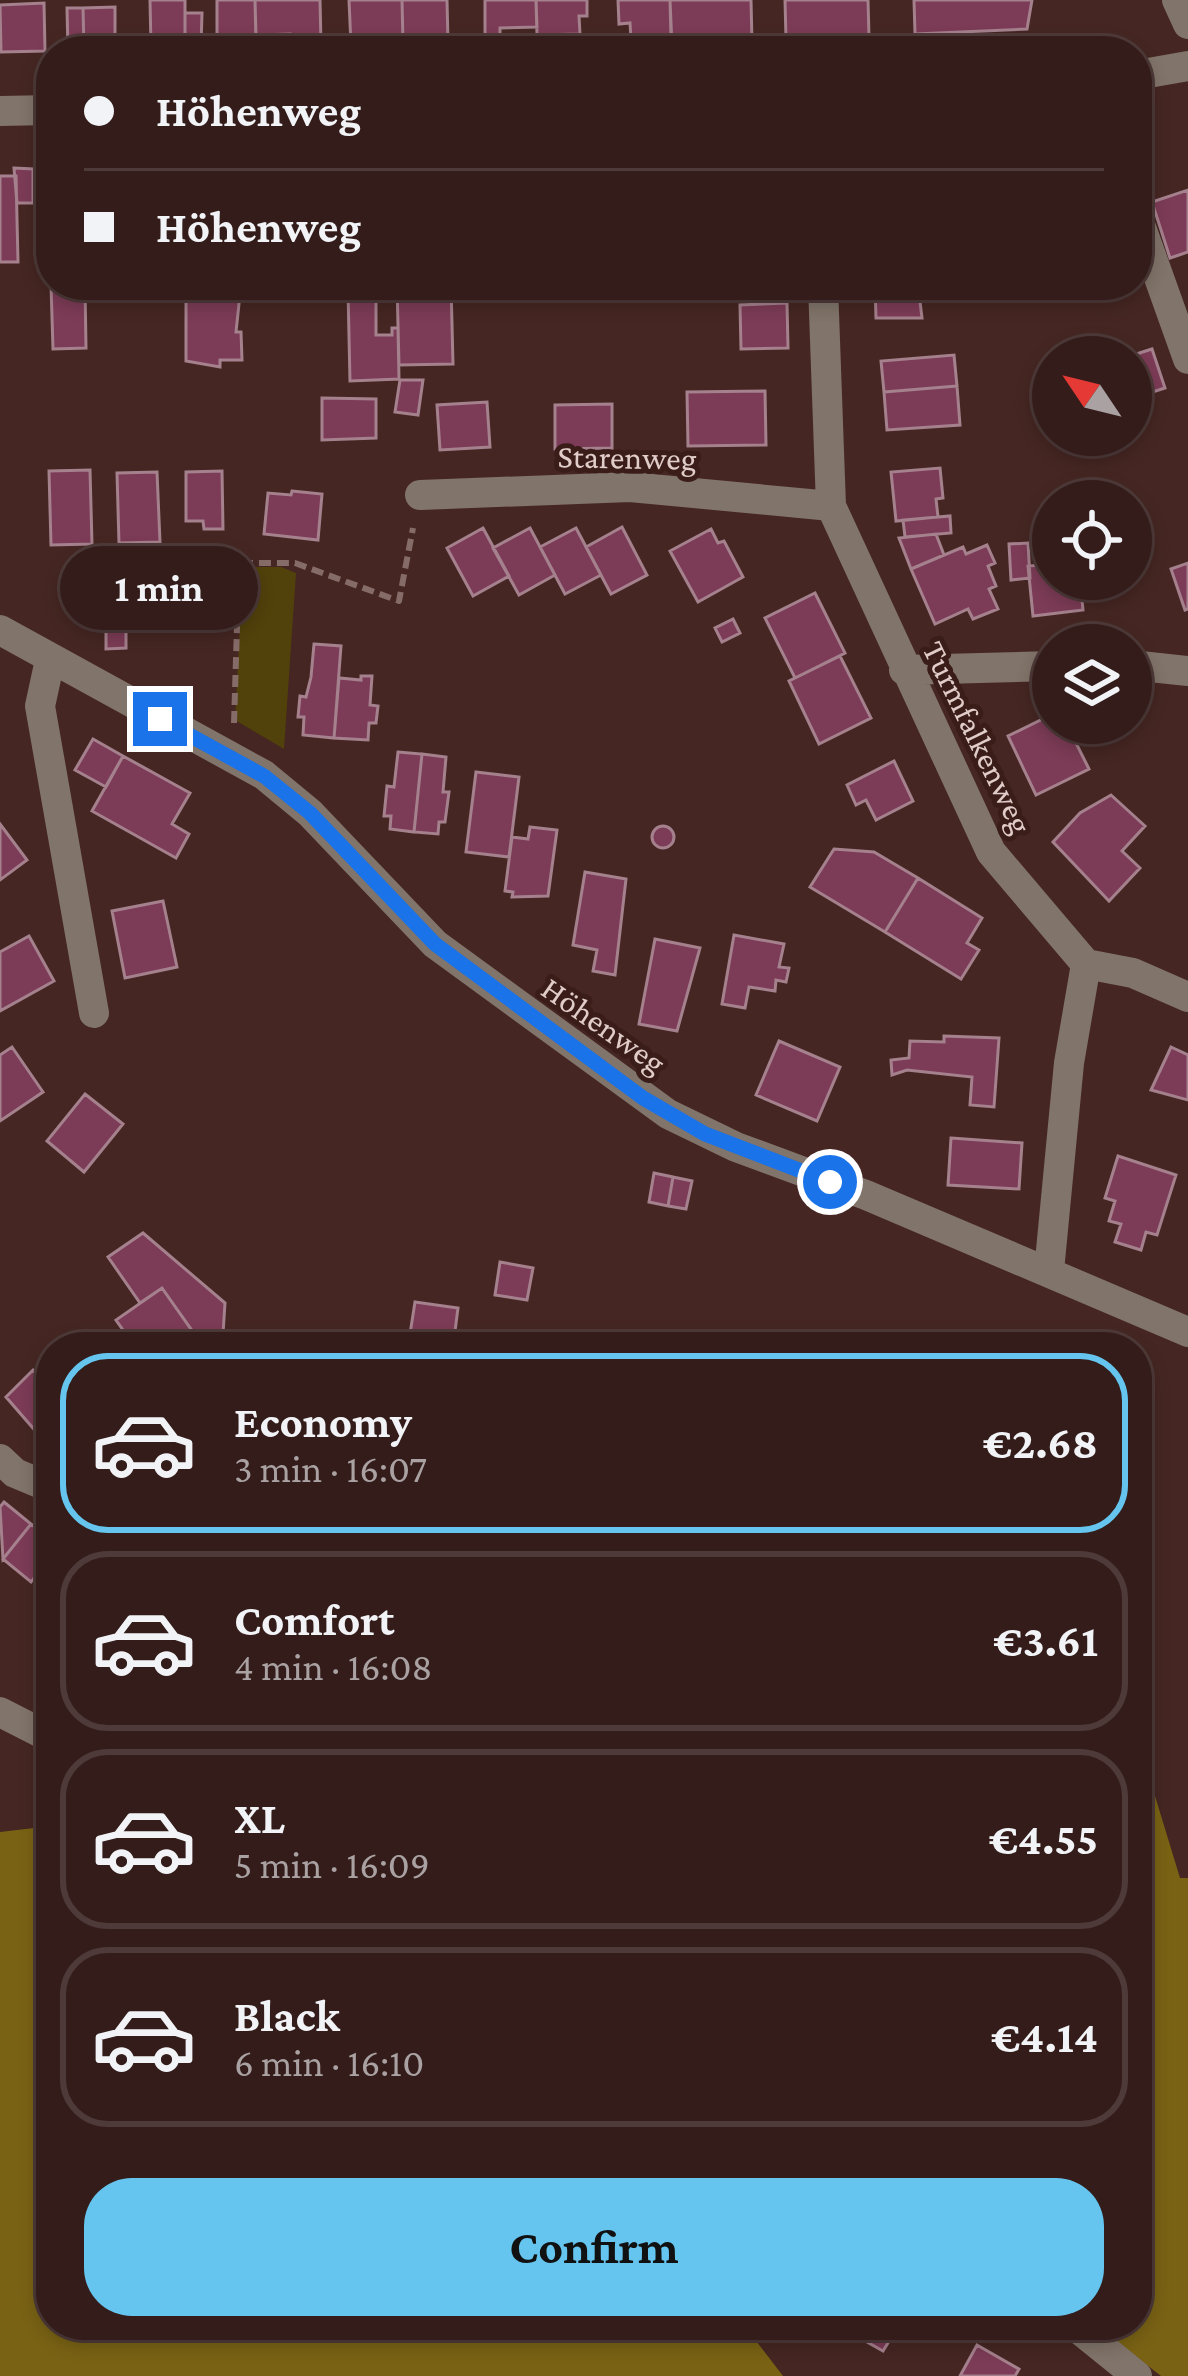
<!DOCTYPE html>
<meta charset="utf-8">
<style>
:root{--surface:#341c1a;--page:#3c2523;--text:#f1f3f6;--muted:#a9a1a2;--line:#4e3a39;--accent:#65c5ee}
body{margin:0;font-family:"Crimson Pro",serif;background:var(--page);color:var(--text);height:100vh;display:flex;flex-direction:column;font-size:45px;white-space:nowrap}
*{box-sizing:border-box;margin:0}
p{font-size:39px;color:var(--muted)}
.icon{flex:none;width:66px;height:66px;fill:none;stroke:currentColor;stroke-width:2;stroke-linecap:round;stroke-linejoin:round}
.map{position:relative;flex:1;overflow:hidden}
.drawer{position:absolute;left:36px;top:1332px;width:1116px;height:1008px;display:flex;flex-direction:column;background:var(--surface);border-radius:48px;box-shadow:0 6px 18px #0003,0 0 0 3px var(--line)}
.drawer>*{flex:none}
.banner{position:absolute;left:36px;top:36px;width:1116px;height:264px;border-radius:48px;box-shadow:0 6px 18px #0003,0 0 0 3px var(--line);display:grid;align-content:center;height:264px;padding:0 48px;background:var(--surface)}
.needle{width:78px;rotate:305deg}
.fabs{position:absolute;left:1032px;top:336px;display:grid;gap:24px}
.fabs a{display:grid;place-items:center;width:120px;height:120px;border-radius:50%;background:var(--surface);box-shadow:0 6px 18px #0003,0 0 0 3px var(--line);font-size:60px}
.end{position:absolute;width:54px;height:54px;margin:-27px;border:15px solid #1a73e8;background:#fff;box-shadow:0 0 0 6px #fff}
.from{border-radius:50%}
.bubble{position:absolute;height:84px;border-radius:42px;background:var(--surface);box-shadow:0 6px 18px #0003,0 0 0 3px var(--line);font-size:39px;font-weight:700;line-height:84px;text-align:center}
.banner b{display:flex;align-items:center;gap:42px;height:114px;font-size:45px}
.banner b+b{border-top:3px solid var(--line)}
.banner i{width:30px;height:30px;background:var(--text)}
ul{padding:21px 0 0;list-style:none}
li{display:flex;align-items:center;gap:36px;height:180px;margin:0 24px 18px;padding:0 24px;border:6px solid var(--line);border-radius:48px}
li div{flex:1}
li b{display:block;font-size:45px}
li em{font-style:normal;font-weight:700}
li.active{border-color:var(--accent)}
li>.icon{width:108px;height:108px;stroke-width:1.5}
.button{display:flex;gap:24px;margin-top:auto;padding:24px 48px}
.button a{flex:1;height:138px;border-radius:48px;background:var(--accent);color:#111;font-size:48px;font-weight:700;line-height:138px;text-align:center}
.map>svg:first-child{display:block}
.green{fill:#51410b}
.forest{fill:#796214}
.building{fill:#7c3b56;stroke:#a5808d;stroke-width:3}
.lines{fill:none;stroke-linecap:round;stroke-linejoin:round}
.path{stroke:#866c68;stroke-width:6;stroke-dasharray:12 6;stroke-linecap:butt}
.minor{stroke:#81746a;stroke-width:30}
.route{stroke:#1a73e8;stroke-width:15}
.labels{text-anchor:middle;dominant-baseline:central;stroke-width:10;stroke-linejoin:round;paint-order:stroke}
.street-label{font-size:33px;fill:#e0ccc8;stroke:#3a1c18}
</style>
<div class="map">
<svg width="1188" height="2376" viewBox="0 0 1188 2376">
<rect width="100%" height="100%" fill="#452622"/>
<path class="green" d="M243 567H281L296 573 284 749 235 720Z"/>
<path class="forest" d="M1137 1737 1180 1878H1188V2376H1161L1096 2325H1137Z
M51 1826V2325H744L783 2376H0V1832Z"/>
<path class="building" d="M150 0H185V46L151 47Z
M217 0H255L256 46H217Z
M255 0H320L321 44H290V34L256 35Z
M349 0H402L403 43 351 45Z
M402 0H447L448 43H403Z
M485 0H536L537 27 500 28V40L485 41Z
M536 0H587V16H579L580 34 537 35Z
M618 0H670L671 38 631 39 630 23 619 24Z
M670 0H751L752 43 672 46Z
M785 0H868L869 37 786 39Z
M914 0H1032L1027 29 915 34Z
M44 3 45 51 1 52 0 5Z
M115 7V50H84L83 8Z
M67 8H83L84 50 68 51Z
M185 13H202L201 46H185Z
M14 168 33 169V203H17Z
M0 176H16L18 262H0Z
M1188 190V252L1170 258 1152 202Z
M51 285H85L86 348 53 349Z
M186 285H241L236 332H241L242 360H220V367L186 361Z
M397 285H451L453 364 399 365Z
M592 285H646V291L592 292Z
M875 285H918L922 318H876Z
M348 290 376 296V335H392V328H398L399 379 350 381Z
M787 303 788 348 741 349 740 305Z
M1152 349 1165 388 1131 399V357H1127Z
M954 355 957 386 884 392 881 361Z
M400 380H423L418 415 395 412Z
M957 386 960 425 887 430 884 392Z
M765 391 766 445 688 446 687 392Z
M322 398 376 399V438L322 440Z
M487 402 490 447 440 450 437 405Z
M612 404V448L555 449V405Z
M940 468 943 498 936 499 938 517 896 521 891 472Z
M90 470 92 544 51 545 49 471Z
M222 471 223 529H204L203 521H186V472Z
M157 472 160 542 119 543 117 473Z
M292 491 322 494 318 540 264 534 268 493 291 495Z
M950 516 951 533 905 537 903 520Z
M622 527 647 575 611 594 586 547Z
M483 528 509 576 473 596 447 548Z
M530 528 555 575 519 595 493 548Z
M576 528 601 575 565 594 540 547Z
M711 529 718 543 724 541 743 577 698 602 670 551Z
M936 534 944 555 911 569 899 538Z
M1028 543 1030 578 1011 580 1009 544Z
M987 545 995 563 988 566 996 586 989 589 998 609 973 619 968 609 935 624 911 569 963 547 966 554Z
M1188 563V609L1185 610 1171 569Z
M1053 564V579H1068L1069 590 1081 589 1083 610 1033 616 1028 566Z
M815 593 845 653 795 678 765 618Z
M106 618H126V648L106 649Z
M733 619 740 633 722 642 715 628Z
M314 644 341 646 334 738 303 735 304 717H298L300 696 306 697 311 677Z
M840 656 871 718 819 744 789 681Z
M361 676H372L370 705 378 706 376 723H369L368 740 334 738 339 678 361 680Z
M1053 714V723H1066L1089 769 1036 795 1008 736Z
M93 739 123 756 106 787 75 770Z
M398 752 422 754 414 832 390 829 391 816H384L387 786 394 787Z
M422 754 446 757 443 792H449L445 822H439L438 834 414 832Z
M123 756 190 793 172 824 189 834 176 858 92 811Z
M894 761 913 801 876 820 866 800 856 805 847 785Z
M476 772 519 777 509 857 466 852Z
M1111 795 1145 826 1122 851 1140 868 1109 901 1053 842 1080 813Z
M0 824 27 860 0 880Z
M652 837a11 11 0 1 1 22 0a11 11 0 1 1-22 0Z
M530 827 557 830 548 896 512 897 513 892 505 891 512 837 528 839Z
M834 849 874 852 918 878 885 932 810 887Z
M585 872 626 879 615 975 593 971 597 950 573 945Z
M918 878 982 918 967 943 979 950 961 979 885 932Z
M163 901 177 967 125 978 112 911Z
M734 935 784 944 779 967 789 968 786 982 776 980 775 991 749 987 745 1008 722 1004Z
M29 936 54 981 0 1011V952Z
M655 939 700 948 677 1031 639 1024Z
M944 1036 999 1038 994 1107 970 1105 972 1077 907 1070 892 1075 891 1060 909 1058 910 1041 944 1042Z
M779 1041 840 1067 817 1121 756 1095Z
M12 1047 43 1092 0 1121V1055Z
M1171 1047 1188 1055V1100L1151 1090Z
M85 1094 123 1124 84 1172 47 1141Z
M951 1138 1022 1143 1019 1189 948 1185Z
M1118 1156 1176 1175 1157 1235 1146 1232 1141 1250 1115 1242 1121 1224 1109 1221 1115 1201 1105 1198Z
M654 1173 673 1177 668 1206 649 1202Z
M673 1177 692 1181 686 1209 668 1206Z
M143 1233 225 1303 223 1334 193 1332 162 1288 140 1303 108 1257Z
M500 1262 533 1268 527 1300 495 1295Z
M162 1288 193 1332 172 1347H135L116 1320Z
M415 1302 458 1308 454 1339 448 1338 447 1347H409L414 1346 416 1335 410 1334Z
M256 1332 301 1336 300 1347H255Z
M33 1370 51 1388V1424L39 1435 6 1397Z
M1137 1493H1153L1152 1546H1137Z
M4 1502 31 1524 3 1559 0 1507Z
M31 1524 51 1540V1557L31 1582 3 1559Z
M837 2325H899L883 2351Z
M977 2345 1019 2369 1015 2376H960Z"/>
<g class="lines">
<path class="path" d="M234 723 239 563H295L399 601 413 528"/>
<path class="minor" d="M1177 0 1188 24
M1137 75 1188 66
M0 111 51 110
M1137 216 1188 359
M823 285 831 506 991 852 1086 964
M420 495 630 487 831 506
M0 630 264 775 310 813 435 944 668 1114 736 1147 866 1195 1188 1332
M50 660 40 706 94 1013
M1131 665 1188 671
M904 670 1053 666
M1086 964 1133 973 1188 997
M1049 1271 1069 1063 1086 964
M0 1459 15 1473 51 1488
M0 1712 51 1738
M1074 2325 1137 2376"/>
</g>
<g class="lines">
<path class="route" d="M160 719 264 776 310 813 435 944 643 1098 705 1134 830 1182"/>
</g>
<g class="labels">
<g class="street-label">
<text transform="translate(627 457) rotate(1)">Starenweg</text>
<text transform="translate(978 737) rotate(64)">Turmfalkenweg</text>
<text transform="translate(604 1025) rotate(35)">Höhenweg</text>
</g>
</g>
</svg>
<div class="fabs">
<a><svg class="needle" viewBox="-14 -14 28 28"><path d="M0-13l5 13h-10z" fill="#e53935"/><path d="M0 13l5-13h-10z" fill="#a9a1a2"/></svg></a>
<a><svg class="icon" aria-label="locate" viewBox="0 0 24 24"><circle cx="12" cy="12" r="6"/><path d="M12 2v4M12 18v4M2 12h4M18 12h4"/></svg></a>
<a><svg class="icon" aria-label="layers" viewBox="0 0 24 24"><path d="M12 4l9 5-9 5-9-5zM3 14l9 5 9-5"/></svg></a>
</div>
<i class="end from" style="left:830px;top:1182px"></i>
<i class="end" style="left:160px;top:719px"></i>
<div class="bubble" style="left:60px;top:546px;width:198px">1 min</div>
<div class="banner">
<b><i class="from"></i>Höhenweg</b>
<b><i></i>Höhenweg</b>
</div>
<section class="drawer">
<ul>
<li class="active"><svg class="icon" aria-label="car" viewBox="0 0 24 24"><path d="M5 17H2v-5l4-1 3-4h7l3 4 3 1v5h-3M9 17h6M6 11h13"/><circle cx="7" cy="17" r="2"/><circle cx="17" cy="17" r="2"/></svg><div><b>Economy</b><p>3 min · 16:07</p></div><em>€2.68</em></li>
<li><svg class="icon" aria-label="car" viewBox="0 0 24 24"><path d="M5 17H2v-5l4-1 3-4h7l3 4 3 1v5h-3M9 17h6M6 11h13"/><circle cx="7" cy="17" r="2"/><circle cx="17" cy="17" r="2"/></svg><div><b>Comfort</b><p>4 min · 16:08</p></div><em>€3.61</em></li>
<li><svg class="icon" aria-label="car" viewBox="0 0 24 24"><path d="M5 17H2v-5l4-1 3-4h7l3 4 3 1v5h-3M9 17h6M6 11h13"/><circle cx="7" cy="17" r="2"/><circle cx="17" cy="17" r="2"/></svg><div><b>XL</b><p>5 min · 16:09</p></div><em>€4.55</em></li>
<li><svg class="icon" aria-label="car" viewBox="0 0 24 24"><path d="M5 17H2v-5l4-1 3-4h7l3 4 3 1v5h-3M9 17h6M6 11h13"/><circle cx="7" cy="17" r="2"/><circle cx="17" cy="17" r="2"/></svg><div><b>Black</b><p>6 min · 16:10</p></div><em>€4.14</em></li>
</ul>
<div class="button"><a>Confirm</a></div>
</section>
</div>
